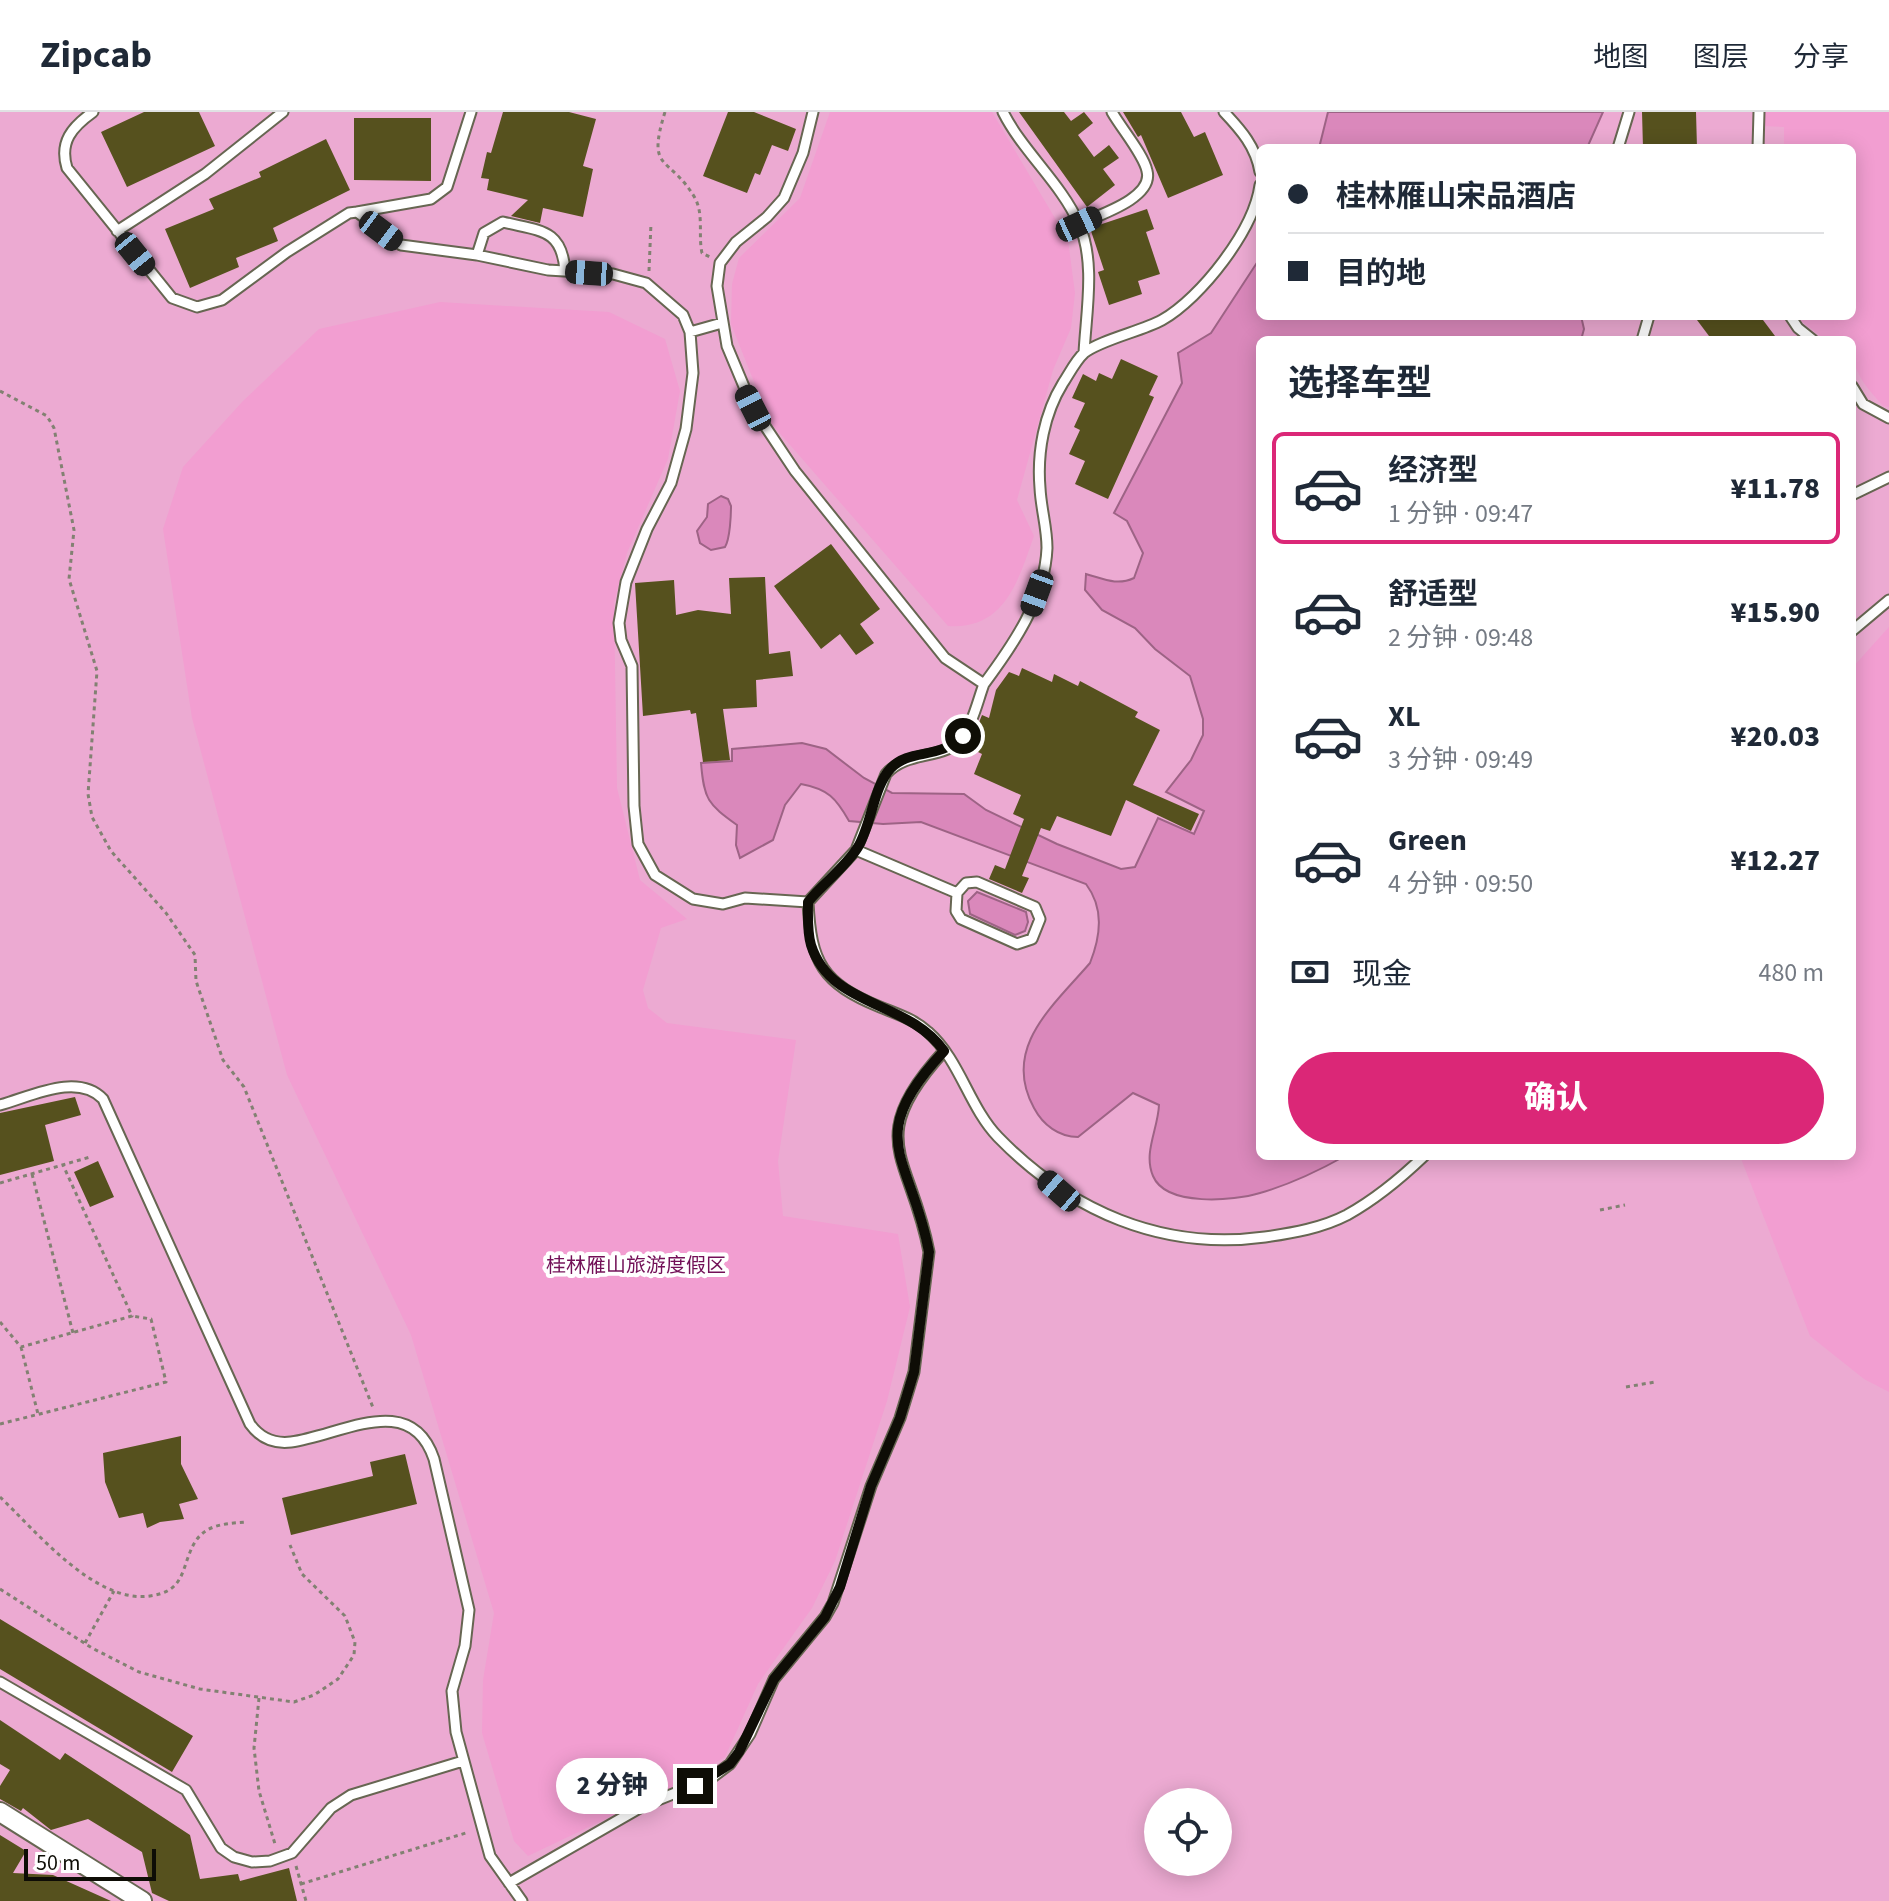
<!DOCTYPE html>
<html lang="zh">
<meta charset="utf-8">
<style>
:root{--surface:#fff;--page:#f2f2f3;--text:#1f2937;--muted:#747a83;--line:#e0e1e3;--accent:#db2777}
body{margin:0;font-family:"Source Sans 3","Noto Sans SC",sans-serif;background:var(--page);color:var(--text);height:100vh;display:flex;flex-direction:column;font-size:30px;white-space:nowrap}
*{box-sizing:border-box;margin:0}
p{font-size:26px;color:var(--muted)}
.icon{flex:none;width:44px;height:44px;fill:none;stroke:currentColor;stroke-width:2;stroke-linecap:round;stroke-linejoin:round}
.map{position:relative;flex:1;overflow:hidden}
.side{position:absolute;left:1256px;top:224px;width:600px;height:824px;display:flex;flex-direction:column;background:var(--surface);border-radius:12px;box-shadow:0 4px 20px #0003}
.side>*{flex:none}
.guide{position:absolute;left:1256px;top:32px;width:600px;height:176px;border-radius:12px;box-shadow:0 4px 20px #0003;display:grid;align-content:center;height:176px;padding:0 32px;background:var(--surface)}
.controls{position:absolute;left:1144px;top:1676px;display:grid;gap:16px}
.controls a{display:grid;place-items:center;width:88px;height:88px;border-radius:50%;background:var(--surface);box-shadow:0 4px 20px #0003;font-size:40px}
.scale{position:absolute;left:24px;bottom:20px;width:132px;box-sizing:border-box;padding-left:8px;border:4px solid #0e0d06;border-top:0;font-size:22px;line-height:28px;white-space:nowrap;color:#0e0d06;-webkit-text-stroke:6px #fff;paint-order:stroke}
.end{position:absolute;width:36px;height:36px;margin:-18px;border:10px solid #0e0d06;background:#fff;box-shadow:0 0 0 4px #fff}
.from{border-radius:50%}
.bubble{position:absolute;height:56px;border-radius:28px;background:var(--surface);box-shadow:0 4px 20px #0003;font-size:26px;font-weight:800;line-height:56px;text-align:center}
.car{position:absolute;width:24px;height:48px;margin:-24px -12px;border-radius:10px;box-shadow:0 0 6px 2px #0007;background:linear-gradient(#222 24%,#8ab4d8 0 40%,#222 0 76%,#8ab4d8 0 86%,#222 0)}
.guide b{display:flex;align-items:center;gap:28px;height:76px;font-size:30px}
.guide b+b{border-top:2px solid var(--line)}
.guide i{width:20px;height:20px;background:var(--text)}
ul{padding:0;list-style:none}
li{display:flex;align-items:center;gap:24px;height:112px;margin:0 16px 12px;padding:0 16px;border:4px solid transparent;border-radius:12px}
li div{flex:1}
li b{display:block;font-size:30px}
li em{font-style:normal;font-weight:800}
li.current{border-color:var(--accent)}
li>.icon{width:72px;height:72px;stroke-width:1.5}
h2{padding:0 32px;font-size:36px;line-height:96px}
.pay{display:flex;align-items:center;gap:20px;height:88px;padding:0 32px;font-size:30px}
.pay p{margin-inline-start:auto}
.cta{display:flex;gap:16px;margin-top:auto;padding:16px 32px}
.cta a{flex:1;height:92px;border-radius:48px;background:var(--accent);color:#fff;font-size:32px;font-weight:800;line-height:92px;text-align:center}
header{display:flex;align-items:center;gap:48px;box-sizing:border-box;height:112px;padding:0 40px;background:var(--surface);border-bottom:2px solid var(--line)}
header strong{font-size:38px}
nav{display:flex;gap:44px;margin-inline-start:auto;font-size:28px}
.map>svg:first-child{display:block}
.green{fill:#ecaad2;fill-rule:evenodd}
.forest{fill:#f29ed1}
.water{fill:#da88bb;stroke:#9d6385;stroke-width:2}
.building{fill:#56511e}
.lines{fill:none;stroke-linecap:round;stroke-linejoin:round}
.lane-casing{stroke:#676652;stroke-width:13}
.street-casing{stroke:#676652;stroke-width:22}
.path{stroke:#828172;stroke-width:3;stroke-dasharray:4 4;stroke-linecap:butt}
.lane{stroke:#fff;stroke-width:9}
.street{stroke:#fff;stroke-width:18}
.route{stroke:#0e0d06;stroke-width:10}
.labels{text-anchor:middle;dominant-baseline:central;stroke-width:8;stroke-linejoin:round;paint-order:stroke}
.park-label{font-size:20px;fill:#721057;stroke:#fff}
</style>
<header>
<strong>Zipcab</strong>
<nav><a>地图</a><a>图层</a><a>分享</a></nav>
</header>
<div class="map">
<svg width="1889" height="1789" viewBox="0 0 1889 1789">
<rect width="100%" height="100%" fill="#f0efd9"/>
<path class="green" d="M0 0H1889V1789H0ZM1260 36H1852V204H1260ZM1260 228H1852V1044H1260ZM1158 1690H1218V1750H1158Z"/>
<path class="forest" d="M830 0H992L1068 128 1075 181 1071 216 1053 258 1017 388 1034 424C1018 469 1005 518 948 514L770 310 731 212 732 172 739 146 800 86Z
M1763 0H1889V295L1883 294C1863 271 1852 260 1852 228H1826L1795 204H1852V36H1784V15L1763 14Z
M440 190 609 200 665 227 680 279 668 347 627 441 614 491 617 676 640 768 687 807 661 816 643 878 648 896 667 911 796 928 778 1049 783 1104 898 1122 910 1195 887 1289 835 1449 812 1496 758 1572 725 1645 675 1674 528 1744 514 1729 482 1621 483 1568 494 1501 411 1223 287 963 192 606 163 417 183 355 243 289 319 217Z
M1889 515V1280L1864 1267 1810 1224 1740 1044H1852V556Z"/>
<path class="water" d="M1328 0H1603L1587 36H1319Z
M1260 146V204H1581L1584 217 1581 228H1260V1044H1345C1320 1058 1288 1073 1260 1081 1234 1089 1166 1095 1153 1064 1143 1041 1158 1017 1159 993L1133 981 1078 1025C1059 1025 1043 1013 1034 996 1001 936 1053 894 1090 851 1101 823 1104 796 1086 772L921 710 883 712 849 709C836 686 828 677 801 672L785 693 773 728 740 746 736 733 737 713C708 692 704 688 701 651L732 649V637L802 631 826 637 864 666 892 681 964 682 986 698 1057 732 1121 757 1135 755 1158 706 1194 722 1204 699 1166 680 1191 648 1203 623V607L1190 564 1155 537 1135 516 1102 498 1085 478 1086 462C1104 467 1117 474 1134 466L1143 441 1127 409 1114 401 1182 271 1178 241 1211 221Z
M721 384 728 387 731 394C731 403 730 427 725 435L711 438 700 431 697 419 707 405 708 392Z
M977 780 1026 800 1028 810 1025 819 1015 823 970 802 968 789Z"/>
<path class="building" d="M144 0H199L215 34 127 75 101 20Z
M503 0H569L596 7 583 54 593 57 583 105 543 96 540 111 511 104 528 88 487 78 489 67 481 66 487 40 491 41Z
M728 0H754L796 17 788 39 772 33 760 63 755 61 747 81 703 64Z
M1019 0H1064L1071 9 1084 0 1093 11 1078 23 1094 45 1109 33 1119 46 1103 57 1115 73 1087 95Z
M1123 0H1181L1194 25 1205 20 1223 63 1168 86 1141 23 1138 25Z
M1642 0H1696L1697 36H1643Z
M354 6H431V69L354 68Z
M326 27 350 78 273 116 278 129 236 146 239 155 190 176 165 117 214 97 209 87 261 65 259 60Z
M1147 97 1154 117 1146 120 1160 162 1138 169 1142 182 1109 193 1098 160 1104 158 1090 116Z
M1694 204H1760L1778 228H1712Z
M1121 247 1158 264 1149 283 1154 285 1108 387 1075 372 1085 349 1069 342 1080 318 1074 315 1085 291 1072 286 1083 262 1096 269 1099 261 1112 267Z
M831 432 880 497 860 512 874 531 856 543 840 522 821 537 774 474Z
M765 465 769 542 790 539 793 564 756 568 757 595 723 597 730 648 703 650 696 601 691 602 690 598 643 604 635 471 674 468 676 503 698 498 731 502 729 466Z
M1022 556 1052 570 1054 562 1078 574 1080 569 1138 600 1135 605 1160 618 1133 673 1199 702 1191 719 1126 688 1111 724 1057 704 1050 719 1041 716 1022 764 1029 766 1022 781 989 767 995 753 1005 757 1024 707 1013 702 1021 683 974 662 982 642 974 638 980 622 975 620 982 603 989 606 996 578 1009 560 1019 564Z
M75 985 81 1003 45 1013 54 1049 0 1063V1001Z
M98 1049 114 1085 90 1095 74 1060Z
M181 1324V1352L198 1387 179 1392 184 1407 160 1410 147 1416 143 1401 119 1406 105 1370 103 1341Z
M405 1342 417 1392 291 1423 282 1386 373 1364 370 1350Z
M0 1507 193 1624 172 1660 0 1557Z
M0 1608 60 1648 65 1641 190 1723 200 1767 238 1762 240 1769 289 1756 297 1789H169L152 1781 142 1740 88 1707 51 1718 23 1696 21 1699 0 1687V1674L10 1658 0 1652Z
M0 1723 26 1739 13 1761 53 1763 111 1789H0Z"/>
<g class="lines">
<g class="lane-casing">
<path id="lane" d="M93 0C72 15 59 30 67 56L172 186 197 195 222 188 287 140 349 101 357 100 401 133 477 143 548 158 613 162 646 171 683 203 690 220 693 261 686 317 671 371 647 417 626 470 619 511 621 528 632 554 634 694 638 732 655 763 693 787 723 792 745 786 808 790
M813 0 803 41 784 86 767 105 736 130 720 151 717 174 727 234 753 296 795 359 945 546 984 572C978 588 973 611 963 625 945 649 908 637 886 662L856 738 808 790C811 851 822 871 880 895 897 902 914 907 928 920 960 948 969 995 998 1025 1070 1099 1162 1139 1265 1125 1293 1121 1322 1116 1347 1103 1374 1088 1401 1066 1424 1044
M1003 0C1023 40 1061 71 1079 112 1096 150 1086 201 1084 241
M1224 0C1241 18 1256 35 1260 60
M1618 36 1629 0
M1758 36 1759 0
M357 100 431 87 447 75 471 0
M1079 112C1099 103 1154 86 1147 59 1144 43 1121 16 1112 0
M117 119 205 62 283 0
M477 143 484 121 503 110C539 119 562 116 565 159
M1790 204 1798 216 1813 228
M690 220 722 211
M1642 228 1649 204
M1852 274 1863 292 1889 306
M1852 383 1889 365
M1852 519 1889 488
M984 572C1013 533 1045 487 1047 436 1047 415 1041 397 1040 376 1037 340 1044 302 1063 271 1069 262 1076 248 1084 241 1100 228 1142 219 1162 208 1201 186 1254 118 1260 73
M856 738 957 781 956 799 961 807 1017 832 1032 827 1040 807 1035 795 977 770 966 771 957 781
M0 993C30 985 77 960 103 987L250 1312C260 1326 274 1332 291 1330 342 1323 411 1278 434 1347L469 1498 465 1534 452 1579 456 1620 490 1744 522 1789
M0 1570 186 1678 221 1736 234 1745 252 1750 270 1749 292 1741 331 1696 351 1683 463 1649
M509 1771 643 1694 710 1667 730 1652 750 1622 774 1567 825 1505 833 1491 871 1374 900 1306 914 1260 929 1140C911 1043 862 1029 944 939"/>
</g>
<g class="street-casing">
<path id="street" d="M0 1700 142 1789"/>
</g>
<path class="path" d="M665 0C646 61 669 42 695 86 704 103 698 123 702 141L710 145
M649 159 651 111
M0 279 47 304 54 316 74 418 69 467 97 559 88 682 92 705 111 739 166 801 195 843 196 869 223 948 244 975 374 1298
M32 1062 73 1221
M0 1071 90 1045
M1600 1098 1625 1093
M0 1210 21 1235 132 1204 63 1053
M21 1235 38 1302
M1626 1275 1655 1270
M0 1312 166 1270 151 1207 132 1204
M0 1385C36 1419 95 1492 150 1484 163 1482 174 1478 180 1466 184 1459 186 1450 189 1443 199 1413 219 1412 247 1410
M0 1477 92 1536 139 1560 200 1577 294 1590 314 1583 338 1567 354 1543 355 1530 345 1504 302 1462 290 1433
M85 1531 114 1479
M259 1586 254 1636 259 1679 275 1732
M296 1754 306 1789
M301 1772 469 1720"/>
<use href="#lane" class="lane"/>
<use href="#street" class="street"/>
</g>
<g class="lines">
<path class="route" d="M695 1674 730 1652 739 1640 774 1567 825 1505 840 1475 871 1374 900 1306 914 1260 929 1140C911 1043 861 1028 944 939 908 888 831 896 811 833 807 820 808 804 808 790 823 771 845 756 858 735 872 712 873 675 891 656 910 636 939 648 963 624"/>
</g>
<g class="labels">
<g class="park-label">
<text x="636" y="1154">桂林雁山旅游度假区</text>
</g>
</g>
</svg>
<div class="controls">
<a><svg class="icon" aria-label="locate" viewBox="0 0 24 24"><circle cx="12" cy="12" r="6"/><path d="M12 2v4M12 18v4M2 12h4M18 12h4"/></svg></a>
</div>
<div class="scale">50 m</div>
<i class="end from" style="left:963px;top:624px"></i>
<i class="end" style="left:695px;top:1674px"></i>
<div class="bubble" style="left:556px;top:1646px;width:112px">2 分钟</div>
<i class="car" style="left:1079px;top:112px;rotate:65deg"></i>
<i class="car" style="left:381px;top:119px;rotate:127deg"></i>
<i class="car" style="left:135px;top:142px;rotate:141deg"></i>
<i class="car" style="left:589px;top:161px;rotate:274deg"></i>
<i class="car" style="left:753px;top:296px;rotate:333deg"></i>
<i class="car" style="left:1037px;top:481px;rotate:200deg"></i>
<i class="car" style="left:1059px;top:1079px;rotate:311deg"></i>
<div class="guide">
<b><i class="from"></i>桂林雁山宋品酒店</b>
<b><i></i>目的地</b>
</div>
<section class="side">
<h2>选择车型</h2>
<ul>
<li class="current"><svg class="icon" aria-label="car" viewBox="0 0 24 24"><path d="M5 17H2v-5l4-1 3-4h7l3 4 3 1v5h-3M9 17h6M6 11h13"/><circle cx="7" cy="17" r="2"/><circle cx="17" cy="17" r="2"/></svg><div><b>经济型</b><p>1 分钟 · 09:47</p></div><em>¥11.78</em></li>
<li><svg class="icon" aria-label="car" viewBox="0 0 24 24"><path d="M5 17H2v-5l4-1 3-4h7l3 4 3 1v5h-3M9 17h6M6 11h13"/><circle cx="7" cy="17" r="2"/><circle cx="17" cy="17" r="2"/></svg><div><b>舒适型</b><p>2 分钟 · 09:48</p></div><em>¥15.90</em></li>
<li><svg class="icon" aria-label="car" viewBox="0 0 24 24"><path d="M5 17H2v-5l4-1 3-4h7l3 4 3 1v5h-3M9 17h6M6 11h13"/><circle cx="7" cy="17" r="2"/><circle cx="17" cy="17" r="2"/></svg><div><b>XL</b><p>3 分钟 · 09:49</p></div><em>¥20.03</em></li>
<li><svg class="icon" aria-label="car" viewBox="0 0 24 24"><path d="M5 17H2v-5l4-1 3-4h7l3 4 3 1v5h-3M9 17h6M6 11h13"/><circle cx="7" cy="17" r="2"/><circle cx="17" cy="17" r="2"/></svg><div><b>Green</b><p>4 分钟 · 09:50</p></div><em>¥12.27</em></li>
</ul>
<div class="pay"><svg class="icon" aria-label="cash" viewBox="0 0 24 24"><path d="M3 7h18v10H3z"/><circle cx="12" cy="12" r="2"/></svg>现金<p>480 m</p></div>
<div class="cta"><a>确认</a></div>
</section>
</div>
